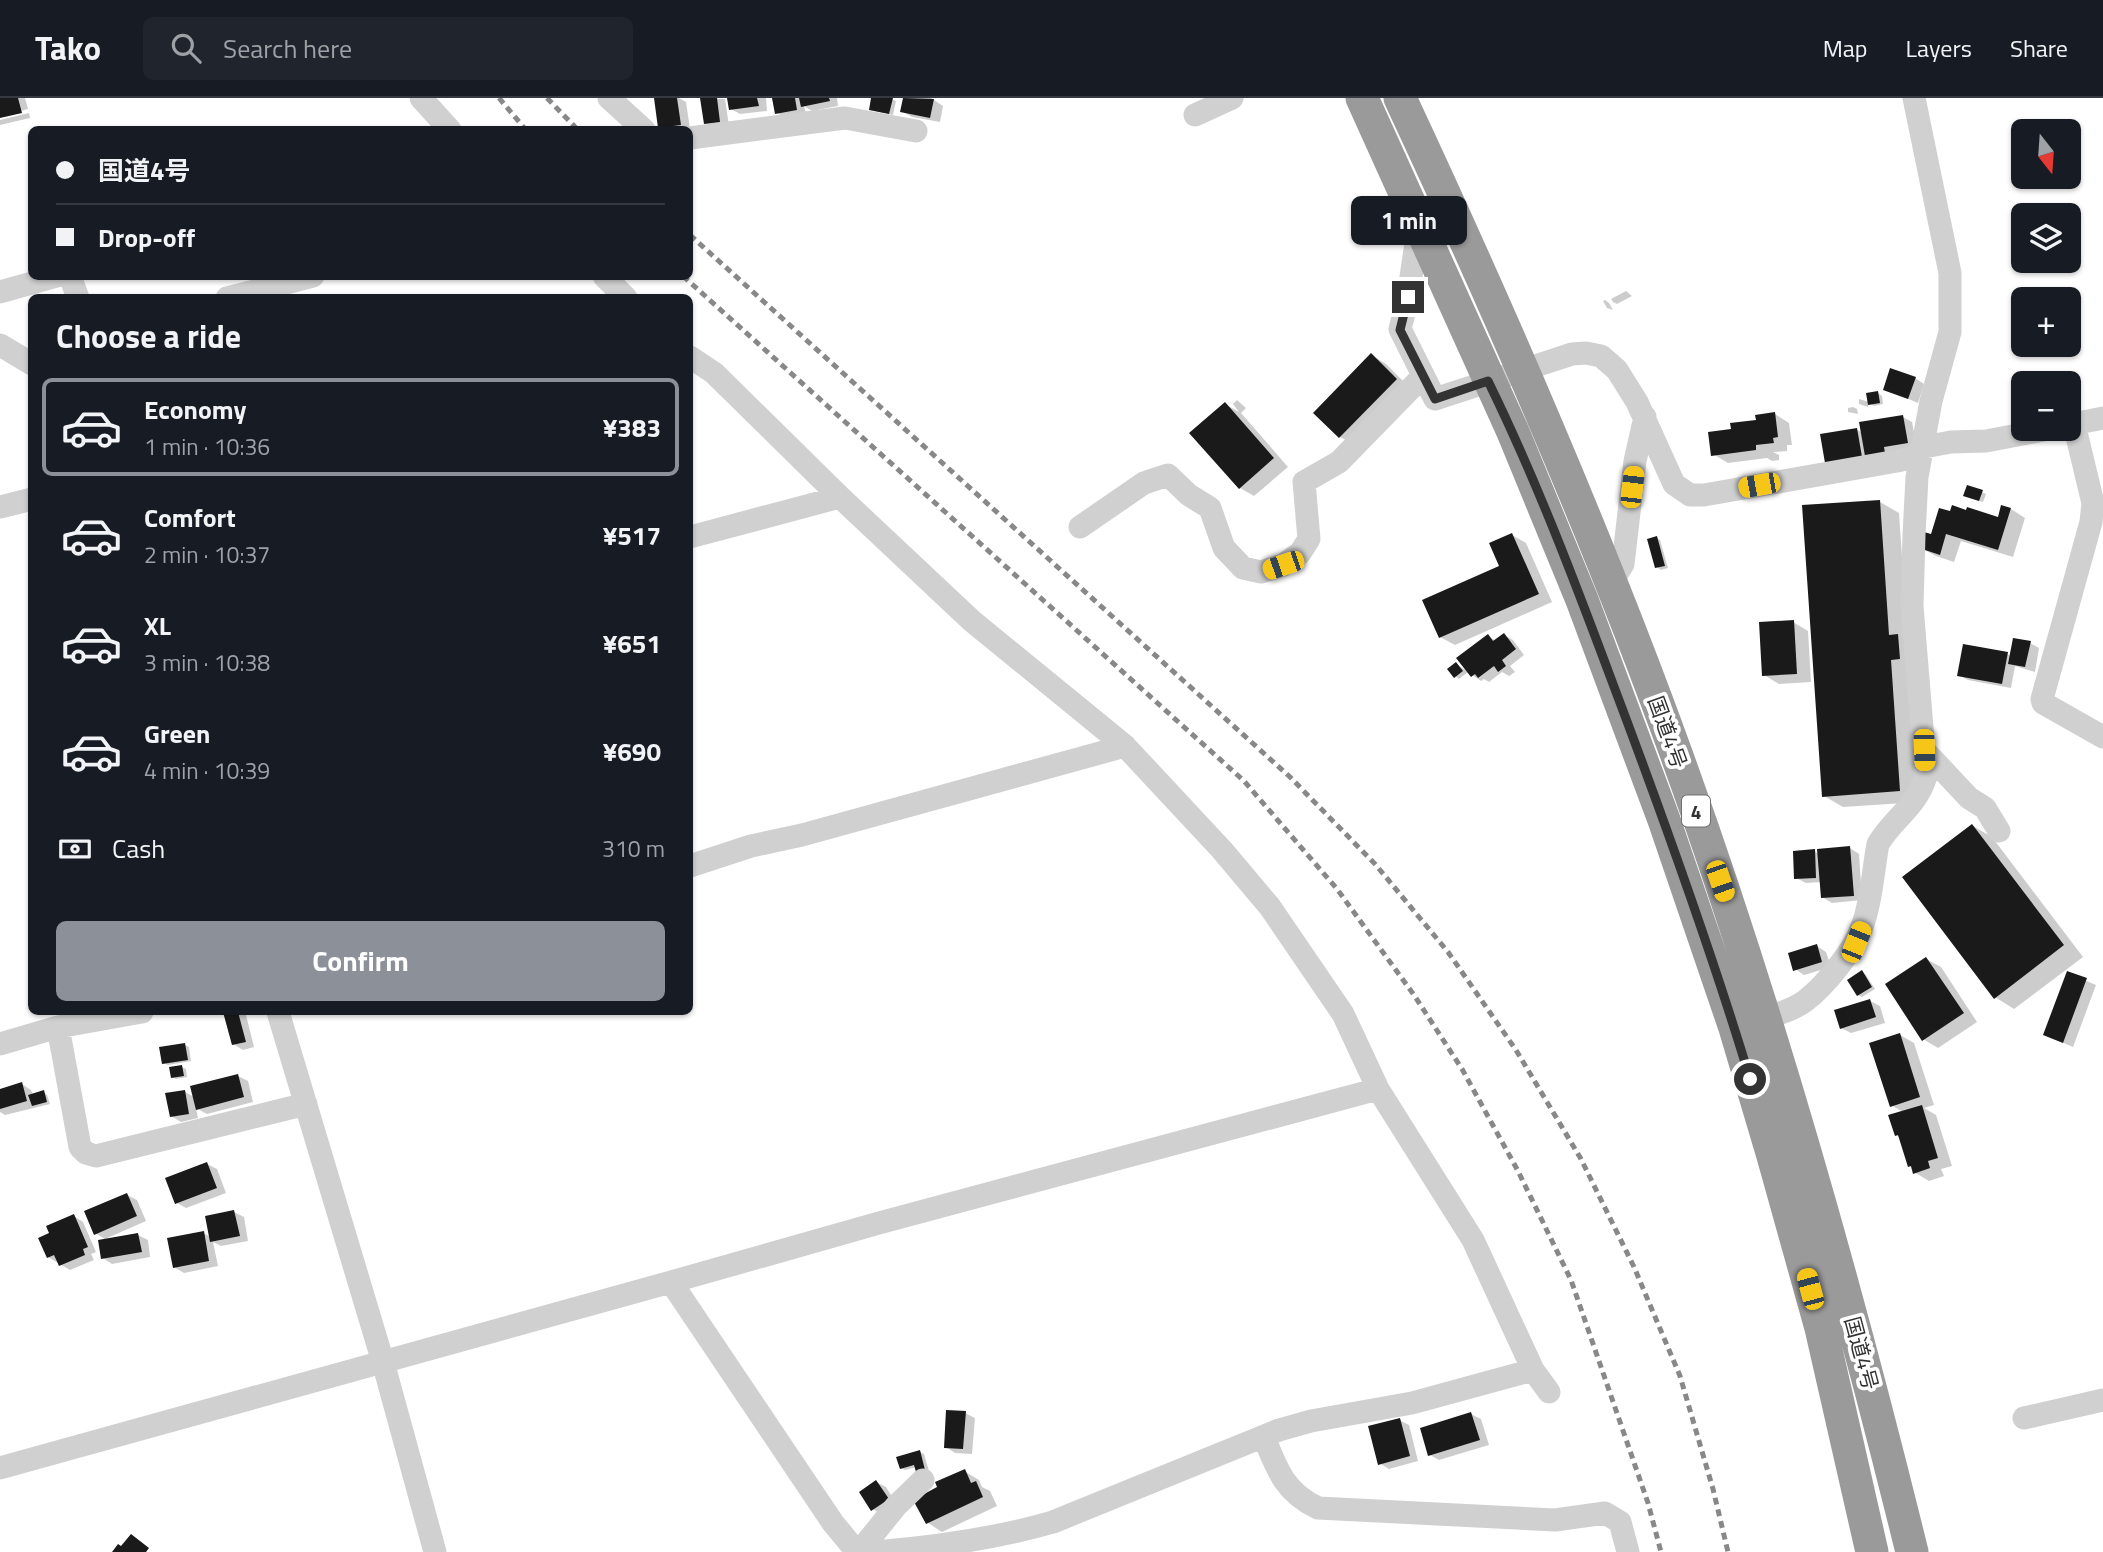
<!DOCTYPE html>
<meta charset="utf-8">
<style>
:root{--surface:#171b24;--page:#20242c;--text:#f1f3f6;--muted:#9ea1a6;--line:#363941;--accent:#8c9099}
body{margin:0;font-family:"Titillium Web","Noto Sans JP",sans-serif;background:var(--page);color:var(--text);height:100vh;display:flex;flex-direction:column;font-size:26px;white-space:nowrap}
*{box-sizing:border-box;margin:0}
p{font-size:23px;color:var(--muted)}
.icon{flex:none;width:38px;height:38px;fill:none;stroke:currentColor;stroke-width:2;stroke-linecap:round;stroke-linejoin:round}
.map{position:relative;flex:1;overflow:hidden}
.details{position:absolute;left:28px;top:196px;width:665px;height:721px;display:flex;flex-direction:column;background:var(--surface);border-radius:10px;box-shadow:0 2px 5px #0004}
.details>*{flex:none}
.banner{position:absolute;left:28px;top:28px;width:665px;height:154px;border-radius:10px;box-shadow:0 2px 5px #0004;display:grid;align-content:center;height:154px;padding:0 28px;background:var(--surface)}
.needle{width:46px;rotate:163deg}
.fabs{position:absolute;left:2011px;top:21px;display:grid;gap:14px}
.fabs a{display:grid;place-items:center;width:70px;height:70px;border-radius:10px;background:var(--surface);box-shadow:0 2px 5px #0004;font-size:35px}
.end{position:absolute;width:32px;height:32px;margin:-16px;border:9px solid #333;background:#fff;box-shadow:0 0 0 4px #fff}
.from{border-radius:50%}
.bubble{position:absolute;height:49px;border-radius:10px;background:var(--surface);box-shadow:0 2px 5px #0004;font-size:23px;font-weight:700;line-height:49px;text-align:center}
.car{position:absolute;width:21px;height:42px;margin:-21px -10px;border-radius:9px;box-shadow:0 0 5px 2px #0007;background:linear-gradient(#f5c518 24%,#345 0 40%,#f5c518 0 76%,#345 0 86%,#f5c518 0)}
.banner b{display:flex;align-items:center;gap:24px;height:66px;font-size:26px}
.banner b+b{border-top:2px solid var(--line)}
.banner i{width:18px;height:18px;background:var(--text)}
ul{padding:0;list-style:none}
li{display:flex;align-items:center;gap:21px;height:98px;margin:0 14px 10px;padding:0 14px;border:4px solid transparent;border-radius:10px}
li div{flex:1}
li b{display:block;font-size:26px}
li em{font-style:normal;font-weight:700}
li.selected{border-color:var(--accent)}
li>.icon{width:63px;height:63px;stroke-width:1.5}
h2{padding:0 28px;font-size:32px;line-height:84px}
.pay{display:flex;align-items:center;gap:18px;height:77px;padding:0 28px;font-size:26px}
.pay p{margin-inline-start:auto}
.cta{display:flex;gap:14px;margin-top:auto;padding:14px 28px}
.cta a{flex:1;height:80px;border-radius:10px;background:var(--accent);color:#fff;font-size:28px;font-weight:700;line-height:80px;text-align:center}
header{display:flex;align-items:center;gap:42px;box-sizing:border-box;height:98px;padding:0 35px;background:var(--surface);border-bottom:2px solid var(--line)}
header strong{font-size:33px}
nav{display:flex;gap:38px;margin-inline-start:auto;font-size:24px}
.search{width:490px;height:63px;background:var(--page);display:flex;align-items:center;gap:18px;box-sizing:border-box;padding:0 24px;border-radius:10px;color:var(--muted);font-size:26px}
.map>svg:first-child{display:block}
.shadow{fill:#0003}
.building{fill:#1a1a1a}
.lines{fill:none;stroke-linecap:round;stroke-linejoin:round}
.minor{stroke:#d0d0d0;stroke-width:23}
.highway{stroke:#9a9a9a;stroke-width:33}
.rail{stroke:#888;stroke-width:5;stroke-dasharray:7 5;stroke-linecap:butt}
.route{stroke:#333;stroke-width:9}
.labels{text-anchor:middle;dominant-baseline:central;stroke-width:7;stroke-linejoin:round;paint-order:stroke}
.shield{fill:#fff;stroke:#707070;stroke-width:2}
.shield-label{font-size:19px;font-weight:bold;fill:#333}
.street-label{font-size:21px;fill:#333;stroke:#fff}
</style>
<header>
<strong>Tako</strong>
<div class="search"><svg class="icon" aria-label="search" viewBox="0 0 24 24"><circle cx="10" cy="10" r="6"/><path d="M15 15l6 6"/></svg>Search here</div>
<nav><a>Map</a><a>Layers</a><a>Share</a></nav>
</header>
<div class="map">
<svg width="2103" height="1454" viewBox="0 0 2103 1454">
<rect width="100%" height="100%" fill="#fff"/>
<path class="shadow" d="M0 0H25L28 11 0 18Z
M666 0H679L686 4 690 31 665 32 660 29Z
M702 0 725 1 729 28 715 30 705 25Z
M729 0H766L767 13 740 16 731 11Z
M774 0H837L838 8 812 13 804 8 806 16 786 20 777 15Z
M873 0H889L896 3 893 17 875 13Z
M905 0H931L943 8 940 24 912 19 902 13Z
M29 15 30 20 0 27V22Z
M1626 193 1632 198 1617 206 1613 204 1611 201Z
M1605 202 1609 205 1613 212 1607 210 1603 203Z
M1371 257 1386 266 1410 290 1355 347 1340 339Z
M1915 280 1924 286 1918 305 1885 291Z
M1878 295 1882 298 1883 306 1874 308 1868 305V309L1859 306V301L1869 304Z
M1237 302 1246 310 1241 315 1288 369 1254 398 1240 390 1225 306 1239 314 1233 306Z
M1853 309 1857 311 1858 316 1848 314V310Z
M1775 316 1789 325 1792 347H1787V353L1773 354 1779 357V362L1772 363 1767 360 1728 365 1713 356 1758 324Z
M1903 319 1912 324 1917 350 1836 369 1857 332 1863 335Z
M1982 394 1986 396 1983 404 1970 400Z
M1880 404 1899 415 1919 704 1843 709 1824 698Z
M2011 411 2025 420 2013 459 1961 443 1954 464 1936 458 1921 450 1932 439 1999 421Z
M1512 437 1526 445 1552 504 1455 547 1440 539 1501 469Z
M1656 440 1660 442 1668 470 1661 472 1657 469Z
M1793 524 1808 533 1811 584 1779 586 1764 577Z
M1504 537 1513 542 1524 557 1510 568 1515 574 1509 578 1502 574 1489 584 1484 581 1481 583 1468 574 1459 581 1455 578 1456 566 1467 573 1488 538 1496 543Z
M2030 545 2039 550 2035 574 2015 568 2011 590 1968 582 1959 577 2007 556 2011 558Z
M1973 728 1992 739 2083 859 2014 911 1995 899Z
M1850 750 1859 756 1862 802 1832 805 1822 799 1821 784 1806 785 1796 780 1814 753 1819 756Z
M1817 848 1826 854 1831 869 1804 877 1795 871Z
M1926 861 1941 869 1977 924 1938 950 1923 941Z
M1862 874 1866 877 1875 891 1862 899 1858 897Z
M2068 875 2096 887 2073 949 2045 937Z
M1870 903 1880 908 1885 925 1851 935 1841 930Z
M225 914H240L246 917 254 949 243 952 233 946Z
M1900 937 1914 945 1934 1007 1924 1010 1936 1017 1952 1068 1941 1071 1944 1078 1929 1083 1914 1074 1910 1068 1901 1040 1896 1037 1903 1014 1891 1007Z
M185 947 189 949 191 963 168 967 163 965Z
M182 969 186 971 187 979 176 981 172 979Z
M238 978 248 983 253 1004 207 1016 196 1010 198 1020 181 1024 171 1018 185 994 194 999Z
M22 986 31 992 33 997 43 994 47 997 50 1006 5 1017 0 1014V992Z
M207 1066 217 1071 226 1095 186 1110 177 1105Z
M127 1097 137 1102 146 1123 105 1141 95 1135Z
M234 1114 244 1119 248 1143 221 1148 213 1144 218 1168 184 1175 174 1169 203 1135 211 1139Z
M74 1118 83 1124 96 1154 91 1156 94 1162 70 1172 48 1159Z
M138 1137 148 1142 150 1159 112 1166 103 1160Z
M965 1315 975 1320 972 1356 955 1355 946 1349Z
M1471 1316 1481 1321 1489 1347 1439 1362 1430 1357Z
M1399 1322 1409 1327 1418 1363 1389 1371 1379 1365Z
M920 1354 924 1356 929 1373 917 1369 905 1372 901 1370Z
M964 1373 979 1382 982 1389 990 1393 997 1408 942 1434 928 1425 940 1390Z
M876 1384 886 1389 897 1407 882 1417 873 1411Z"/>
<path class="building" d="M0 0H18L22 15 0 20Z
M654 0H677L681 27 658 30Z
M700 0H717L720 24 704 26Z
M727 0H757L759 8 729 12Z
M772 0H795L797 12 775 16Z
M799 0H829L830 3 801 9Z
M871 0H893L889 16 869 12Z
M903 0 934 1 930 20 900 14Z
M1371 255 1397 281 1339 340 1313 315Z
M1890 270 1916 279 1908 301 1883 292Z
M1878 293 1880 305 1868 307 1866 295Z
M1225 304 1274 360 1239 391 1189 335Z
M1775 314 1778 339 1773 340 1774 345 1756 347V352L1711 358 1708 334 1731 331 1730 325 1756 322 1755 317Z
M1903 317 1908 345 1884 349 1885 355 1865 358 1859 324Z
M1857 330 1862 359 1825 365 1820 336Z
M1967 387 1983 392 1979 403 1963 398Z
M1880 402 1889 537 1898 536 1900 561 1891 562 1900 693 1822 699 1802 407Z
M1952 407 1966 412 1967 409 1998 419 2001 407 2011 410 1998 452 1946 436 1940 457 1919 450 1924 434 1931 436 1939 410 1950 413Z
M1512 435 1539 496 1439 540 1422 502 1499 468 1489 445Z
M1657 438 1665 468 1655 470 1647 441Z
M1794 522 1797 576 1762 578 1759 524Z
M1504 535 1516 551 1502 562 1506 568 1498 574 1494 568 1478 580 1475 576 1471 579 1456 560 1488 536 1493 543Z
M2013 540 2031 543 2025 569 2008 566Z
M1963 546 2008 554 2002 586 1957 578Z
M1456 564 1463 573 1454 580 1447 571Z
M1972 726 2064 847 1994 901 1902 779Z
M1850 748 1854 798 1821 800 1817 751Z
M1815 751 1816 780 1794 781 1793 753Z
M1817 846 1822 864 1793 873 1788 855Z
M1926 859 1964 915 1922 943 1885 886Z
M1862 872 1872 889 1857 898 1847 882Z
M2067 873 2087 880 2063 945 2043 937Z
M1870 901 1876 919 1840 931 1834 912Z
M223 914H238L246 944 232 947Z
M1900 935 1920 999 1890 1009 1869 945Z
M185 945 188 962 162 966 159 949Z
M182 967 184 978 171 980 169 969Z
M238 976 244 999 196 1012 190 988Z
M22 984 27 1003 0 1011V991Z
M44 992 47 1004 32 1008 28 997Z
M185 992 189 1016 170 1019 165 995Z
M1922 1007 1938 1060 1928 1063 1930 1070 1913 1076 1911 1068 1908 1069 1898 1037 1895 1038 1888 1017Z
M207 1064 217 1090 175 1106 165 1080Z
M127 1095 137 1118 94 1137 84 1113Z
M234 1112 240 1138 210 1144 205 1118Z
M74 1116 88 1149 83 1151 85 1157 59 1168 54 1157 47 1160 38 1140 49 1135 46 1128Z
M204 1133 209 1163 173 1170 167 1140Z
M138 1135 142 1154 101 1161 98 1142Z
M946 1312 966 1313 963 1351 944 1350Z
M1471 1314 1480 1342 1428 1358 1420 1330Z
M1400 1320 1410 1358 1378 1367 1368 1328Z
M920 1352 925 1372 916 1374 914 1367 900 1371 896 1359Z
M965 1371 971 1385 976 1383 983 1399 926 1426 913 1402 937 1389 935 1384Z
M876 1382 889 1401 871 1413 859 1394Z
M131 1436 149 1450 146 1454H112L118 1446 121 1448Z"/>
<g class="lines">
<path class="minor" d="M421 0 450 32
M609 0 644 32
M1195 17 1232 0
M690 40 845 20 916 33
M1419 125 1408 199 1400 231 1435 301 1572 256 1586 255 1601 258 1617 272 1637 304 1674 386 1690 397H1704L1897 363 1914 359 1924 349 1951 344 1986 343 2049 331
M70 178 78 200
M604 178 626 200
M0 194 57 178
M227 200 313 178
M0 247 32 266
M690 259 714 275 840 399
M2074 326 2093 405 2091 424 2042 601 2043 605 2103 639
M2068 327 2103 320
M0 409 32 401
M1080 429 1144 385 1168 377 1189 397 1210 410 1224 450 1243 470 1261 474 1283 467 1300 455 1309 441 1304 384 1339 364 1423 278
M690 439 840 399 972 523 1125 648
M1611 485 1623 466 1635 363 1645 319
M1924 652 1969 700 1985 710 1999 733
M278 914 383 1264 435 1454
M1765 920C1778 916 1793 912 1805 903 1826 887 1855 851 1863 826 1872 801 1873 772 1878 746 1894 719 1916 710 1926 678L1912 508 1914 437 1917 379 1931 303 1950 234V175L1914 0
M58 929 80 1049 86 1055 96 1058 306 1006
M0 946 58 929 142 914
M1378 991 1473 1142 1533 1272 1549 1294
M671 1184 879 1125 1378 991 1343 916 1270 809 1222 752 1125 648 802 737 751 748 690 768
M2024 1320 2103 1302
M1264 1339C1277 1371 1284 1394 1318 1410L1555 1422 1605 1415 1620 1424 1628 1454
M0 1370 671 1184 833 1425 857 1454
M859 1454 896 1408 923 1382
M875 1454C935 1449 994 1441 1053 1424L1279 1332 1311 1323 1412 1305 1533 1272"/>
<path class="highway" d="M1362 0 1513 334 1582 502 1664 722 1735 930 1773 1058 1821 1230 1872 1454
M1400 0C1501 216 1596 434 1677 658 1771 918 1846 1186 1912 1454"/>
<path class="rail" d="M499 0 526 32
M547 0 578 32
M690 137 1290 679 1375 766 1448 854 1516 952 1581 1061 1634 1169 1680 1278 1713 1391 1728 1454
M683 178 1244 683 1337 791 1414 897 1462 971 1518 1073 1571 1182 1648 1405 1661 1454"/>
</g>
<g class="lines">
<path class="route" d="M1408 199 1400 232 1435 301 1488 283C1536 381 1575 484 1613 586 1662 716 1710 848 1750 981"/>
</g>
<g class="labels">
<rect class="shield" x="1682" y="697.5" width="28" height="31" rx="5"/>
<g class="shield-label">
<text x="1696" y="713">4</text>
</g>
<g class="street-label">
<text transform="translate(1668 634) rotate(70)">国道4号</text>
<text transform="translate(1862 1255) rotate(75)">国道4号</text>
</g>
</g>
</svg>
<div class="fabs">
<a><svg class="needle" viewBox="-14 -14 28 28"><path d="M0-13l5 13h-10z" fill="#e53935"/><path d="M0 13l5-13h-10z" fill="#9ea1a6"/></svg></a>
<a><svg class="icon" aria-label="layers" viewBox="0 0 24 24"><path d="M12 4l9 5-9 5-9-5zM3 14l9 5 9-5"/></svg></a>
<a>+</a>
<a>−</a>
</div>
<i class="end from" style="left:1750px;top:981px"></i>
<i class="end" style="left:1408px;top:199px"></i>
<div class="bubble" style="left:1351px;top:98px;width:116px">1 min</div>
<i class="car" style="left:1759px;top:387px;rotate:260deg"></i>
<i class="car" style="left:1632px;top:389px;rotate:7deg"></i>
<i class="car" style="left:1283px;top:467px;rotate:251deg"></i>
<i class="car" style="left:1924px;top:652px;rotate:178deg"></i>
<i class="car" style="left:1720px;top:783px;rotate:161deg"></i>
<i class="car" style="left:1856px;top:844px;rotate:22deg"></i>
<i class="car" style="left:1810px;top:1191px;rotate:345deg"></i>
<div class="banner">
<b><i class="from"></i>国道4号</b>
<b><i></i>Drop-off</b>
</div>
<section class="details">
<h2>Choose a ride</h2>
<ul>
<li class="selected"><svg class="icon" aria-label="car" viewBox="0 0 24 24"><path d="M5 17H2v-5l4-1 3-4h7l3 4 3 1v5h-3M9 17h6M6 11h13"/><circle cx="7" cy="17" r="2"/><circle cx="17" cy="17" r="2"/></svg><div><b>Economy</b><p>1 min · 10:36</p></div><em>¥383</em></li>
<li><svg class="icon" aria-label="car" viewBox="0 0 24 24"><path d="M5 17H2v-5l4-1 3-4h7l3 4 3 1v5h-3M9 17h6M6 11h13"/><circle cx="7" cy="17" r="2"/><circle cx="17" cy="17" r="2"/></svg><div><b>Comfort</b><p>2 min · 10:37</p></div><em>¥517</em></li>
<li><svg class="icon" aria-label="car" viewBox="0 0 24 24"><path d="M5 17H2v-5l4-1 3-4h7l3 4 3 1v5h-3M9 17h6M6 11h13"/><circle cx="7" cy="17" r="2"/><circle cx="17" cy="17" r="2"/></svg><div><b>XL</b><p>3 min · 10:38</p></div><em>¥651</em></li>
<li><svg class="icon" aria-label="car" viewBox="0 0 24 24"><path d="M5 17H2v-5l4-1 3-4h7l3 4 3 1v5h-3M9 17h6M6 11h13"/><circle cx="7" cy="17" r="2"/><circle cx="17" cy="17" r="2"/></svg><div><b>Green</b><p>4 min · 10:39</p></div><em>¥690</em></li>
</ul>
<div class="pay"><svg class="icon" aria-label="cash" viewBox="0 0 24 24"><path d="M3 7h18v10H3z"/><circle cx="12" cy="12" r="2"/></svg>Cash<p>310 m</p></div>
<div class="cta"><a>Confirm</a></div>
</section>
</div>
